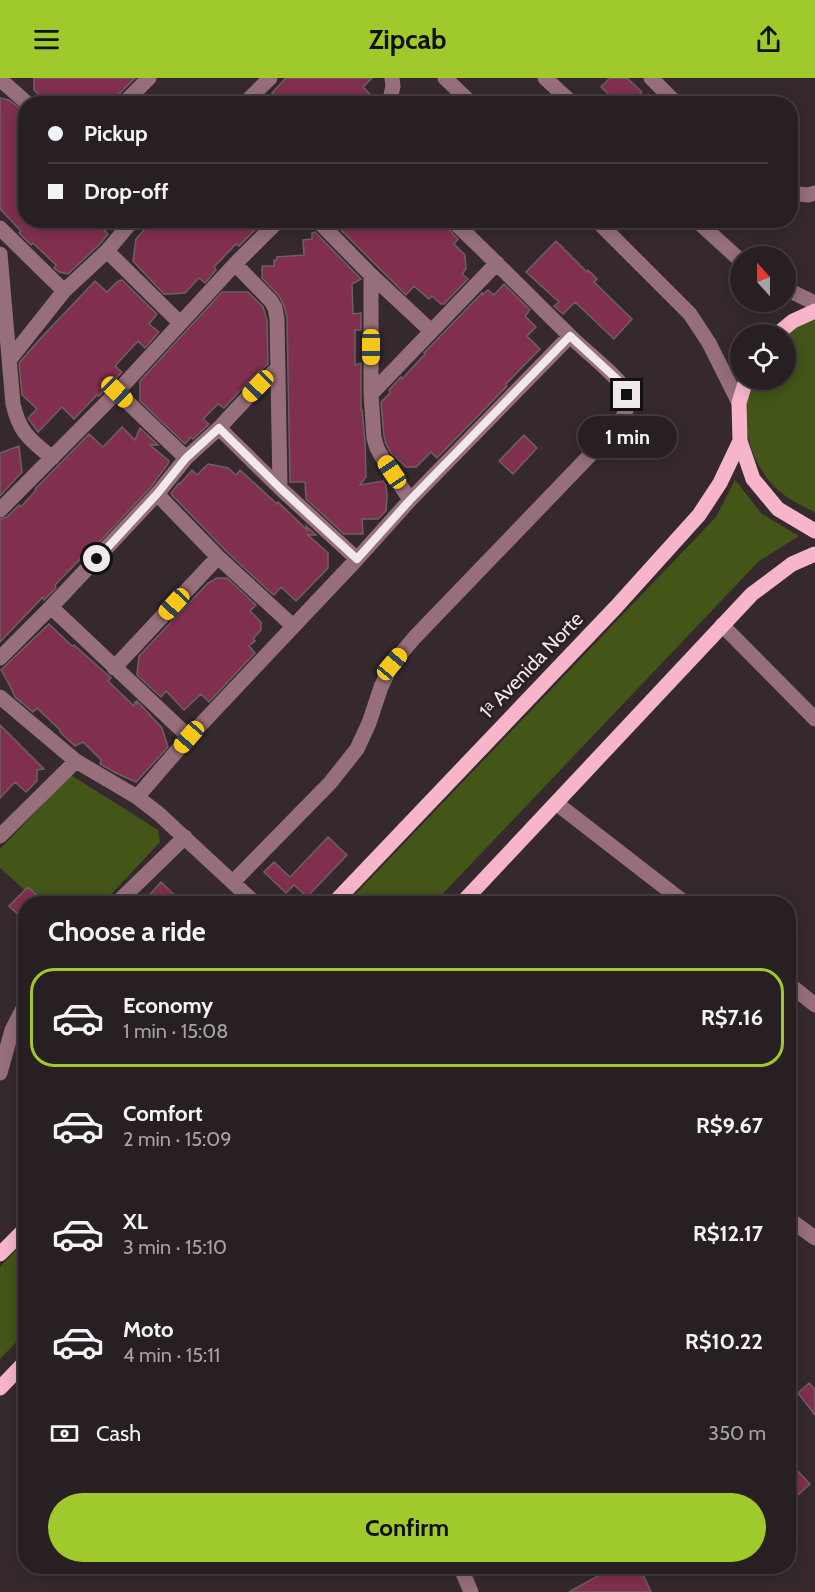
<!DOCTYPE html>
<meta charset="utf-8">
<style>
:root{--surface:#281f22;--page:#342c2f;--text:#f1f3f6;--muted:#a5a2a5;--line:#443d40;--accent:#a0c92c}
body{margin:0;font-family:Cabin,sans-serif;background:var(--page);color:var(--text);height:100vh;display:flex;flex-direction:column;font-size:22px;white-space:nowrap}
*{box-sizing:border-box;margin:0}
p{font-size:20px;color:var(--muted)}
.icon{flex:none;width:33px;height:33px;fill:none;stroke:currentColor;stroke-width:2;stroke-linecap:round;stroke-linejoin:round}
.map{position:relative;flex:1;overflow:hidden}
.sheet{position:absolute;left:18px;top:818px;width:778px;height:678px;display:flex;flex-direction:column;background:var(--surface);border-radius:24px;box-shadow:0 3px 15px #0003,0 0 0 2px var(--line)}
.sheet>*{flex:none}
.hud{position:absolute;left:18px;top:18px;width:780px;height:132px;border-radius:24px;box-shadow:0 3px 15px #0003,0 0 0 2px var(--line);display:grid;align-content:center;height:132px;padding:0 30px;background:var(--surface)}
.needle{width:39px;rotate:339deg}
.tools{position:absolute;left:730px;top:168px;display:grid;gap:12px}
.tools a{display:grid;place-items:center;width:66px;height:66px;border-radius:50%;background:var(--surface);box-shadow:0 3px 15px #0003,0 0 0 2px var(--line);font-size:30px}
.end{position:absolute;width:27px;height:27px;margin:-14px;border:8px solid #f0e8ea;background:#111;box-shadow:0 0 0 3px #111}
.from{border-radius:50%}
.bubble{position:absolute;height:42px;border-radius:21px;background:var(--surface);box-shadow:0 3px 15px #0003,0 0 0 2px var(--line);font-size:20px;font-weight:700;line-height:42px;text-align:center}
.car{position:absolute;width:18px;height:36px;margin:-18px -9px;border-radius:8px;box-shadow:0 0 4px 2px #0007;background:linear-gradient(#f5c518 24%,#345 0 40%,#f5c518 0 76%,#345 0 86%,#f5c518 0)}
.hud b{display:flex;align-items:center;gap:21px;height:57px;font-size:22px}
.hud b+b{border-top:2px solid var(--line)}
.hud i{width:15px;height:15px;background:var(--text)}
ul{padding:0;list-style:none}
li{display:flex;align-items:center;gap:18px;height:99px;margin:0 12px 9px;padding:0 18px;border:3px solid transparent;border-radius:24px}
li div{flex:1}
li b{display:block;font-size:22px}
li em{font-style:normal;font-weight:700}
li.current{border-color:var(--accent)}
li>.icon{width:54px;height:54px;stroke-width:1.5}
h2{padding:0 30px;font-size:27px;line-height:72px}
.pay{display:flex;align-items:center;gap:15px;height:66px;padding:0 30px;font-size:22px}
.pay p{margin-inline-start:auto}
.button{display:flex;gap:12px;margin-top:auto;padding:12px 30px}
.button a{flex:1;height:69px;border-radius:36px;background:var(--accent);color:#111;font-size:24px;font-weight:700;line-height:69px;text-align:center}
header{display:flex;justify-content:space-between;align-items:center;height:78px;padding:0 30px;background:var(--accent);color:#111;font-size:27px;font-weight:700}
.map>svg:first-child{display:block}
.green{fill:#435517}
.building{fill:#802f4f;stroke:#6d6064;stroke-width:1.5}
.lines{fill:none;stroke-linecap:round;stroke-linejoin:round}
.minor{stroke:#966f7b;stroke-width:15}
.major{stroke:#f7b5c9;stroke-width:15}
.route{stroke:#f0e8ea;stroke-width:8}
.labels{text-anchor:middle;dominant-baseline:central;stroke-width:6;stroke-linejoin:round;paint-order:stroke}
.street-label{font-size:20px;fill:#f0e8ea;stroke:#2b2023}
</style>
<header><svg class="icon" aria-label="menu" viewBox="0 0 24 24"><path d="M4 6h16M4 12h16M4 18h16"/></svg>Zipcab<svg class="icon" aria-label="share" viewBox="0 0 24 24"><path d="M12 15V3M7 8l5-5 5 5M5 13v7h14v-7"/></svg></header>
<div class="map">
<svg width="815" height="1514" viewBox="0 0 815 1514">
<rect width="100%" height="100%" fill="#35292d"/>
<path class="green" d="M815 241V434C799 427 784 419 772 406 752 384 741 349 748 319 749 313 752 307 754 302H786V258L800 247Z
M735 402 762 436 799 458 759 483 434 825H347L716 439Z
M71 697 158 752 160 764 103 825H39L0 790V771Z
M25 1162V1255L0 1281V1189Z"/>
<path class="building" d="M34 0H135L116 19 114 26H48L34 12Z
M286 0H372L363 9 379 26H265L274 16 272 15Z
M610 0H627L642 14 631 26H619L601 9Z
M0 20 9 22 26 35V142H73L79 148 82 142H94L108 156 100 166 68 196 59 194 54 190 56 187 33 165 31 167 19 155 21 153 0 131Z
M153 142H265L239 168 236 166 214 189 216 192 205 205 199 200 185 215 170 216H164L133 183 136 161Z
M331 142H440L458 161 454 166 465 177 466 191 462 196 468 201 444 226H441L432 218 429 221 414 208 406 217Z
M315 154 361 201 352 206 353 236 361 235V252H355V287L361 285V332H362L365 363 366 399 360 407 383 403 386 407 387 418 386 433 378 441H362L363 456H344L306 421 305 404H290L287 239 284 228 279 218 262 200V188H274V182H277V179L304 177 303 162 312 161V155Z
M556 163 587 194 588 192 597 201 594 204 632 241 614 261 575 224 563 236 554 228 559 224 526 194Z
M122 202 157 236 149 246 159 254 145 270 138 263 115 288 122 294 99 318 97 317 74 341 62 329 38 354 28 340 37 331 22 317 19 285 39 262 95 203 107 214 117 204Z
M504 206 530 232 525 238 536 249 527 258 540 271 506 306 507 308 437 380 431 374 416 389H406L391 375 386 366 384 358 381 324 390 315 389 312 401 299 402 301 425 276 424 275 482 215V217L488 212 494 217Z
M222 214H248L263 229 267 242 268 286 251 301 224 330 218 326 203 341 209 346 193 361 191 359 185 366 140 323V303Z
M122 349 135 362 140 350 158 367H150L169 383 168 386 150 410 91 473 89 472 55 507 56 510 44 522 43 519 0 564V441L7 439 19 427 21 429 36 412 35 411 89 356 103 369Z
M524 357 537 370 513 396 499 383Z
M19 368 22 394 0 418V375Z
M208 386 228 390 236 397 240 392 277 426 278 424 307 452 306 448 316 457H308L328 475V490L296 523 281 509 274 517 270 514 225 472 172 417 171 415 179 405 180 406 192 392 197 397Z
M217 500H227L256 527 250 533 261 544V552L253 561 255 563 249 568 255 575 209 624 201 616 184 632 166 613 161 619 137 597 139 578 208 505Z
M49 546 72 568 74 567 111 600 108 603 134 628 135 624 137 626V623L162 650 168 669 136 704 116 695 100 686 101 682 83 664 75 668 60 654 61 653 37 630 33 634 15 619 10 608 1 592Z
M0 647 44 691 37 692V703L26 714 15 704 0 720Z
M328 759 347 777 307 819 294 807 286 815 264 794 274 784 290 799Z
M161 804 183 825H142Z
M28 809 44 825H26V844L9 828Z
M809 1305 815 1312V1337L798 1315Z
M789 1384 810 1406 789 1425Z
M596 1488H639L651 1514H569L600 1497Z"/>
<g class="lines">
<path class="minor" d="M445 0 472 26
M545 0 573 26
M651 0 677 26
M2 3 28 26
M123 26 149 0
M244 26 270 0
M389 26 393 8 392 0
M790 115 808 117 815 115
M317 142 371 197V316L374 360 377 370 383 381 410 422
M596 142 690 236 709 265 739 325
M696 142 741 183
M0 150 64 213
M107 173 180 245
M0 176 13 326C20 356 30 361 52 380
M235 186 271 223 275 230 277 241 280 410 357 481
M371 197 431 253
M786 211 815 225
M10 281 64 213 107 173 133 142
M117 314 186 380
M371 316 497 185
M219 350 280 410
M157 416 218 479 293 548
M0 432 117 314 235 186 279 142
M51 529 189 659
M722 547 815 641
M0 580 51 529 157 416 186 380 219 350 258 308 277 291
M114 590 218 479
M0 619 76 683 137 719 159 736 255 825
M137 719 189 659 357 481 410 422 570 258
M556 725 685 825
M0 758 76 683
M233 804 330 705 357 671 369 645 381 609 392 586 415 559 618 348C624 338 631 326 626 313 620 300 583 271 571 259 531 220 492 180 452 142
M117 825 185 759
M789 906 815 927
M0 995 12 952 26 925
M789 1141 815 1160
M460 1488 471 1514"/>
<path class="major" d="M777 256 793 243 815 233
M746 302 739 325 740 363 753 401 778 431 815 453
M334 825 616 529 699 437 720 405 740 363
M462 825 752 516 792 486 815 476
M0 1176 26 1150
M0 1310 26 1283"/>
</g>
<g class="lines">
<path class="route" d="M97 481 157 416 186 380 219 350 280 410 357 481 410 422 570 258 620 304 627 317"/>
</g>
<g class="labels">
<g class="street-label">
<text transform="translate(531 587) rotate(-46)">1ᵃ Avenida Norte</text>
</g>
</g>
</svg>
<div class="tools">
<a><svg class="needle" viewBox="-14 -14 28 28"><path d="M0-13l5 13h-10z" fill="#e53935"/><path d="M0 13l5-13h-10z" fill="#a5a2a5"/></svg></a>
<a><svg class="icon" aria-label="locate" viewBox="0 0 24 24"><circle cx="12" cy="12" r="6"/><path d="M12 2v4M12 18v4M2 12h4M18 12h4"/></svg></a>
</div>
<i class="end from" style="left:97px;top:481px"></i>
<i class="end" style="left:627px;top:317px"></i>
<div class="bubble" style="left:578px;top:338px;width:99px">1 min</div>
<i class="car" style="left:371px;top:269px;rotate:180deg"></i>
<i class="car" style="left:258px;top:308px;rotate:224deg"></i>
<i class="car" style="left:117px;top:314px;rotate:134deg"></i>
<i class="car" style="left:392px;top:394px;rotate:326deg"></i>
<i class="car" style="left:174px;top:526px;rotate:223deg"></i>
<i class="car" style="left:392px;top:586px;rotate:40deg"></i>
<i class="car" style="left:189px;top:659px;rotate:221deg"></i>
<div class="hud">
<b><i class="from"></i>Pickup</b>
<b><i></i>Drop-off</b>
</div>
<section class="sheet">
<h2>Choose a ride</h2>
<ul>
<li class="current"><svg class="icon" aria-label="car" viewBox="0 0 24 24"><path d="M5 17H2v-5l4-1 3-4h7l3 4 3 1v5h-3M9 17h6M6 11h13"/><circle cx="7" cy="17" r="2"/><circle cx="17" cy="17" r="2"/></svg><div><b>Economy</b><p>1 min · 15:08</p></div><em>R$7.16</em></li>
<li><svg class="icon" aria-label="car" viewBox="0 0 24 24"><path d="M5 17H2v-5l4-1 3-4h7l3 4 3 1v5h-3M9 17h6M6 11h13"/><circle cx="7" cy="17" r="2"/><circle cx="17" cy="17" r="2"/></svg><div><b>Comfort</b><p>2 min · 15:09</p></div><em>R$9.67</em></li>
<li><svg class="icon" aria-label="car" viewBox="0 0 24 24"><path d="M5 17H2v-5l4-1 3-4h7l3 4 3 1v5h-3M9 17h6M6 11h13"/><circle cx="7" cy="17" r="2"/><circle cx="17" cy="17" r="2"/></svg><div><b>XL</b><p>3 min · 15:10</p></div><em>R$12.17</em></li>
<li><svg class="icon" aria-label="car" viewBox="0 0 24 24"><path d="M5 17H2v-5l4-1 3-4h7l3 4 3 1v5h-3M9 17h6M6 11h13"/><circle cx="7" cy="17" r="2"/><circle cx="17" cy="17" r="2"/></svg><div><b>Moto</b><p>4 min · 15:11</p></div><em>R$10.22</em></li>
</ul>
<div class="pay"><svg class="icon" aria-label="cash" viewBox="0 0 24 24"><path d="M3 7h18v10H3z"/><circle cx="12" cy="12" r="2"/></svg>Cash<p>350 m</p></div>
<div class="button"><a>Confirm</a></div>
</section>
</div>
